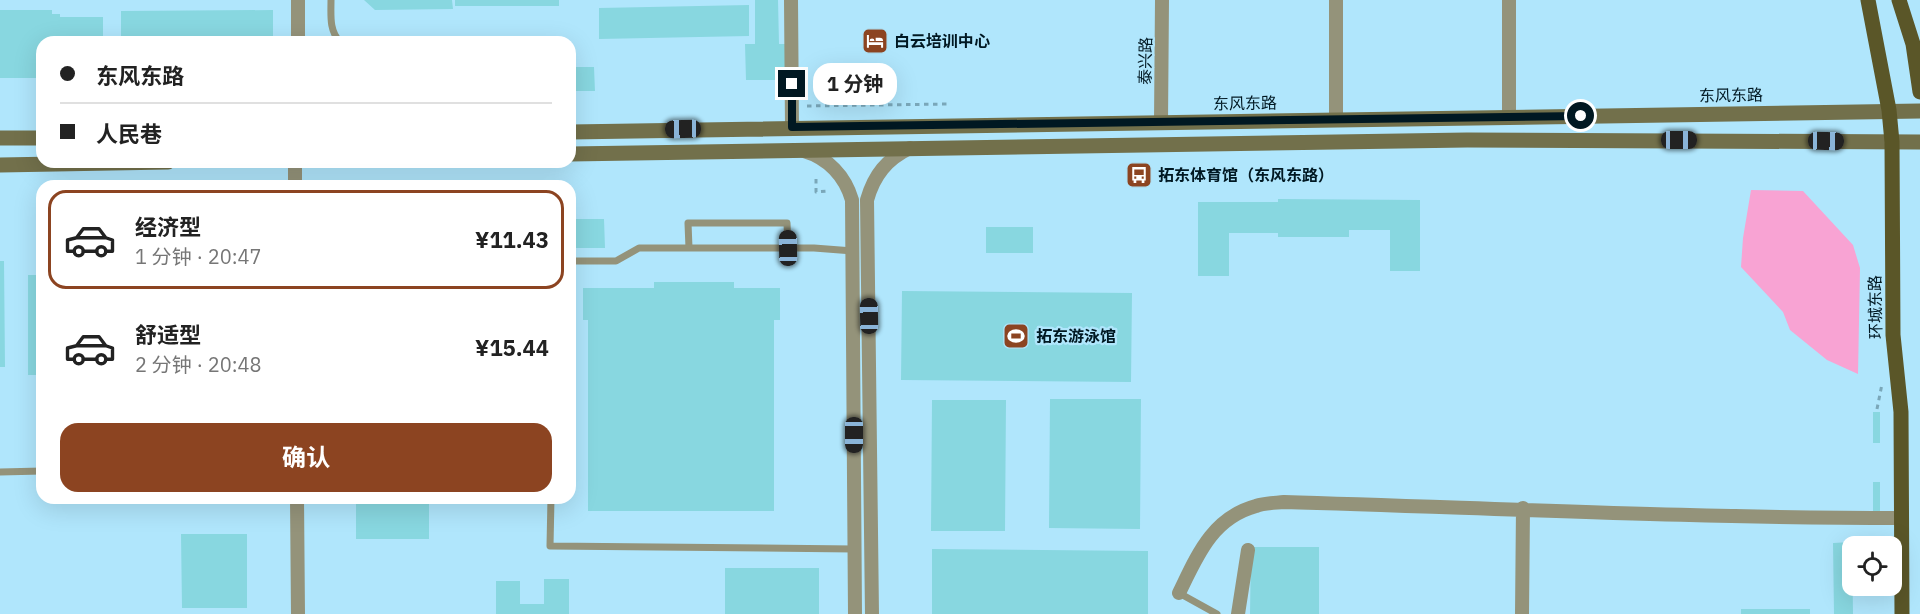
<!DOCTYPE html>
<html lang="zh">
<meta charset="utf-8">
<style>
:root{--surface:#fff;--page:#f6f6f6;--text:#222;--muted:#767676;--line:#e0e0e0;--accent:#8c4421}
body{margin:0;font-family:"IBM Plex Sans","Noto Sans SC",sans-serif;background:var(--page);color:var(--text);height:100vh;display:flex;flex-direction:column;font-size:22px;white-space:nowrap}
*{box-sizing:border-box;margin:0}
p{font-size:20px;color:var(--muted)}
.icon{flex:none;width:33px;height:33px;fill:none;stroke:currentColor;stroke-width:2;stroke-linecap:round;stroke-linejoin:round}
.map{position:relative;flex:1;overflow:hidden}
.details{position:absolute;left:36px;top:180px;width:540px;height:324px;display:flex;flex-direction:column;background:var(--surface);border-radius:18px;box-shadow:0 6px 24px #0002}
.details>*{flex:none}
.guide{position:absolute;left:36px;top:36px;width:540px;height:132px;border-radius:18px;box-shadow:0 6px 24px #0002;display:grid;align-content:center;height:132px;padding:0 24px;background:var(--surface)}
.fabs{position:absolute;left:1842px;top:536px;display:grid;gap:12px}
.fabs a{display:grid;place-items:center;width:60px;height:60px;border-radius:12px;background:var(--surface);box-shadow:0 6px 24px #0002;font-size:30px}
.end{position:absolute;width:27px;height:27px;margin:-14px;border:8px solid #001822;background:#fff;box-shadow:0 0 0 3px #fff}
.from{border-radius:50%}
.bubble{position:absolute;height:42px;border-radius:18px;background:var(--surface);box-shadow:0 6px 24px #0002;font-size:20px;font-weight:700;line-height:42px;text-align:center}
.car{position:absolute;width:18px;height:36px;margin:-18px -9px;border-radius:8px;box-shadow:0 0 4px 2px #0007;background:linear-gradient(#222 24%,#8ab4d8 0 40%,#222 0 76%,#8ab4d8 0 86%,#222 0)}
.guide b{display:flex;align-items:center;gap:21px;height:57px;font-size:22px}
.guide b+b{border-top:2px solid var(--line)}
.guide i{width:15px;height:15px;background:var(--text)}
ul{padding:10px 0 0;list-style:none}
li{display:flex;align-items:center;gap:18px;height:99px;margin:0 12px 9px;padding:0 12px;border:3px solid transparent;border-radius:18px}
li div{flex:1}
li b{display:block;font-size:22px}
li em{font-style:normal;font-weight:700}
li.current{border-color:var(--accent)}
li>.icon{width:54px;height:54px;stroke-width:1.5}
.button{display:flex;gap:12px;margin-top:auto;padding:12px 24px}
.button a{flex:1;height:69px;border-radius:18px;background:var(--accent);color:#fff;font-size:24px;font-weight:700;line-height:69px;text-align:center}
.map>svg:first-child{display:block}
.green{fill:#f8a3d3}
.building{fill:#88d7e0}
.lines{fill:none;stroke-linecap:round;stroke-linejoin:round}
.path{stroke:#7aa7b9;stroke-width:3;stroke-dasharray:4.5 4.5;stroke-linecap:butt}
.lane{stroke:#94937a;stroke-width:7}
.street{stroke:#94937a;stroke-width:14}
.secondary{stroke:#72704b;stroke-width:15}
.primary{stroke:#5a5628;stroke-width:15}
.route{stroke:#001822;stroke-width:8}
.labels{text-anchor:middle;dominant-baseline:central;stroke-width:4.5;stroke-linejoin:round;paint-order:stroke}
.poi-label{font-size:16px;font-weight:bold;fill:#001822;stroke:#b0e6fc;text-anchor:start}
.street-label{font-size:16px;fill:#001822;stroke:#b0e6fc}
</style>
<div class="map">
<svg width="1920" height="614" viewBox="0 0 1920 614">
<rect width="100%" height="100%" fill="#b0e6fc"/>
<path class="green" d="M1751 190 1803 191 1853 245 1860 268 1858 374 1827 360 1790 330 1783 312 1741 267 1743 238Z"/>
<path class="building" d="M364 0H452L453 9 375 10Z
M455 0H559V6H455Z
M755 0H778L779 44H787L788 80H746L745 44H755Z
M749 5V36L599 39V8Z
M0 10H52V14H60V17H103V42H42V78H0Z
M273 10V42H121V11Z
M570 67H594L595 91H570Z
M1278 199 1420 200V271H1390V230H1349V237H1278V233H1229V276H1198V202H1278Z
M570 219H604L605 248H570Z
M986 227H1033V253H986Z
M0 261H4L5 367H0Z
M28 275H42V375H28Z
M654 282H734V288H780V320H774V511H588V320H583V288H654Z
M902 291 1132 293 1131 382 901 380Z
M1050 399H1141L1140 529 1049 528Z
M932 400H1006L1005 531H931Z
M1873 412H1880V443H1873Z
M1873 482H1880V513H1873Z
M356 498H429V539H356Z
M181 534H247V608H182Z
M1852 542 1853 614H1834L1833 543Z
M1251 547H1319V614H1250Z
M932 549 1148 551V614H932Z
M725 568H819V614H725Z
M544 579H569V614H496V581H520V604H544Z
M1741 609H1810V614H1741Z"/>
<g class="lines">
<path class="path" d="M807 106 947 104
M816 179V192L829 191
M1877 409 1882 384"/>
<path class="lane" d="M331 0C331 16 329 30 340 42
M689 248 688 223H787L788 248
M570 261H616L639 248H814L853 251
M0 472 42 471
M551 498 550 546 854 549
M1179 593 1217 614"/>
<path class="street" d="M298 0V42
M791 0 792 127
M1336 0V119
M1509 117V0
M1161 122 1162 0
M804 151C828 158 845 176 852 200L855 614
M295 162V186
M297 498 298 614
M1179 593C1197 556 1212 518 1256 506 1265 503 1275 503 1284 502 1490 508 1695 518 1901 518
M872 614 867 200C874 175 887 159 910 148
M1238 614 1248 550
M1522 614 1523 508"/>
<path class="secondary" d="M570 132 1920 111
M0 138H42
M570 154 1467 140 1920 142
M0 165 168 162"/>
<path class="primary" d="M1868 0 1889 110 1892 142 1893 335 1901 412 1902 614
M1899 0 1913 44 1920 92"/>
</g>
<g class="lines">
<path class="route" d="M792 84V127L1581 116"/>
</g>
<defs>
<g id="hotel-square" transform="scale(1.35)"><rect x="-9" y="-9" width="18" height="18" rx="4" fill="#8c4421" stroke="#b0e6fc"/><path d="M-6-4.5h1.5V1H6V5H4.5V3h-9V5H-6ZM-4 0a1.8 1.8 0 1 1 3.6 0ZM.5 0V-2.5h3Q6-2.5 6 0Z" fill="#fff"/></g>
<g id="bus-square" transform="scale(1.35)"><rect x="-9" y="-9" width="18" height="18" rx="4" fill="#8c4421" stroke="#b0e6fc"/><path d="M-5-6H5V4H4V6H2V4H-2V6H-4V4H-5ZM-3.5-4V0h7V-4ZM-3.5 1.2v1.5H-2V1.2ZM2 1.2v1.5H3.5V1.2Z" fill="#fff"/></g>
<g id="stadium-square" transform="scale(1.35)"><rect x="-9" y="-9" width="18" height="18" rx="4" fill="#8c4421" stroke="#b0e6fc"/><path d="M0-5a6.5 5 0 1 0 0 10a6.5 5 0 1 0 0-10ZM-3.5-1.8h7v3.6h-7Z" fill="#fff"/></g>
</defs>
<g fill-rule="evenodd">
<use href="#hotel-square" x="875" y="41"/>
<use href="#bus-square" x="1139" y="175"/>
<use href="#stadium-square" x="1016" y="336"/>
</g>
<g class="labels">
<g class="poi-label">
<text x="894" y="41">白云培训中心</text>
<text x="1158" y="175">拓东体育馆（东风东路）</text>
<text x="1036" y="336">拓东游泳馆</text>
</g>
<g class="street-label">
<text transform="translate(1145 61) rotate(-89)">泰兴路</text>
<text transform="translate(1731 95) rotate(-1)">东风东路</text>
<text transform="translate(1245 103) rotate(-1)">东风东路</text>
<text transform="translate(1875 307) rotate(-91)">环城东路</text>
</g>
</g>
</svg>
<div class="fabs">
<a><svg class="icon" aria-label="locate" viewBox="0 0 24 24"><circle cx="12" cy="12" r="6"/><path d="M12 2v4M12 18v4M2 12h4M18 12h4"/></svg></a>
</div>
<i class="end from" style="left:1581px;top:116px"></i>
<i class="end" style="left:792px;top:84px"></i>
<div class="bubble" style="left:813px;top:63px;width:84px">1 分钟</div>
<i class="car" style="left:683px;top:129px;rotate:269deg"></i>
<i class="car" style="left:1679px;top:140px;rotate:90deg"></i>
<i class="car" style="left:1826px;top:141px;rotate:91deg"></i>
<i class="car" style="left:788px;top:248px;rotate:359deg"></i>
<i class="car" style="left:869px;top:316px;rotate:359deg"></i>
<i class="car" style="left:854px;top:435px;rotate:180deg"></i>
<div class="guide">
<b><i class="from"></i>东风东路</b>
<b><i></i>人民巷</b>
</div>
<section class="details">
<ul>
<li class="current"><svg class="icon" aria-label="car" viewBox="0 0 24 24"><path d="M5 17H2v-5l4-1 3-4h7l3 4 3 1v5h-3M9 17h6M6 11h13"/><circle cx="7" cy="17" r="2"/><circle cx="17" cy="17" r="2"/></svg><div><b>经济型</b><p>1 分钟 · 20:47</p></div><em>¥11.43</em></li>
<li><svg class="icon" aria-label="car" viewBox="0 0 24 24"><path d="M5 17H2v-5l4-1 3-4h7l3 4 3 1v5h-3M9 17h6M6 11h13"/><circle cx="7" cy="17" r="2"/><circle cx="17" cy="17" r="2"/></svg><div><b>舒适型</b><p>2 分钟 · 20:48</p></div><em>¥15.44</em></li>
</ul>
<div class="button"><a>确认</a></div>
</section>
</div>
